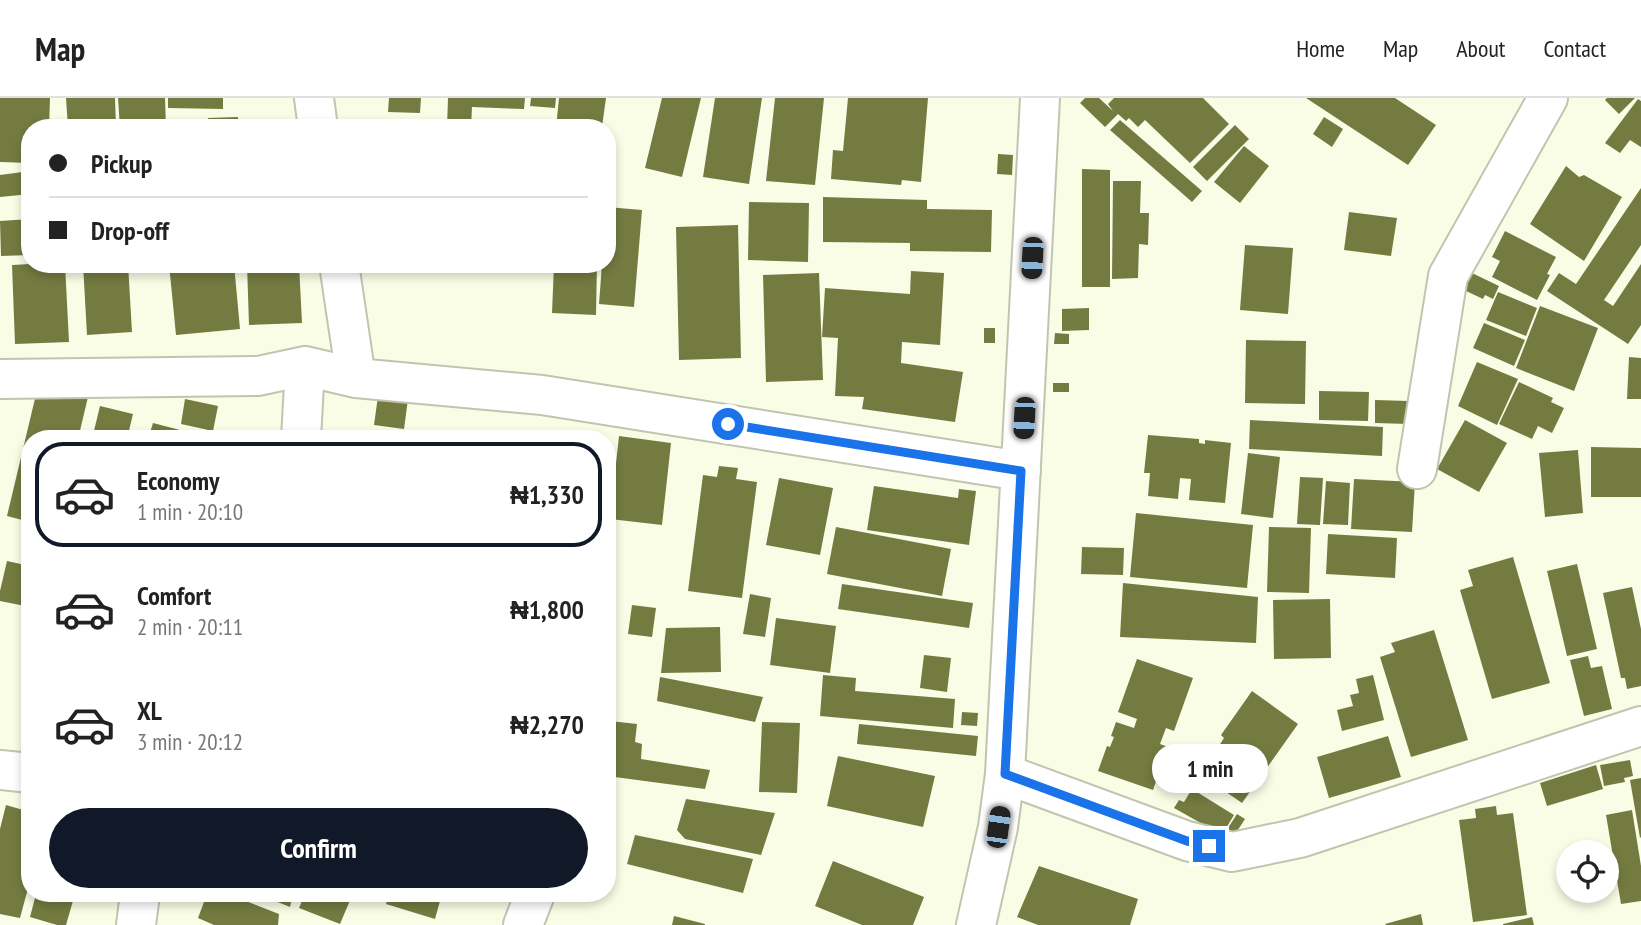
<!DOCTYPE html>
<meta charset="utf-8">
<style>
:root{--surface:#fff;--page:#f2f2f2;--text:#222;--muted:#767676;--line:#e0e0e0;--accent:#111827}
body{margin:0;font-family:"PT Sans Narrow",sans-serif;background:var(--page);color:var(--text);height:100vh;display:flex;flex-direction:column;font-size:26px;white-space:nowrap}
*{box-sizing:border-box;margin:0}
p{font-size:23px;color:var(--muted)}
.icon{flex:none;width:38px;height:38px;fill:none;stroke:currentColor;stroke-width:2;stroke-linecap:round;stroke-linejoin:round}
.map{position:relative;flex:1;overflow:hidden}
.panel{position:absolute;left:21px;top:332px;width:595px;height:472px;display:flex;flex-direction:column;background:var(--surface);border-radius:28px;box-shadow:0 4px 10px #0003}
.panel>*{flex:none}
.guide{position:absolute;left:21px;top:21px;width:595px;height:154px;border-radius:28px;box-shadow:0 4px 10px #0003;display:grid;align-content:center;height:154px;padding:0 28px;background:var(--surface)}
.controls{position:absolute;left:1556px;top:742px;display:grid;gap:14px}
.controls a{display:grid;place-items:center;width:63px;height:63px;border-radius:50%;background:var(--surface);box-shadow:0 4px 10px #0003;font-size:35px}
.end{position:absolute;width:32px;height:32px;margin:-16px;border:9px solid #1a73e8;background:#fff;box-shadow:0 0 0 4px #fff}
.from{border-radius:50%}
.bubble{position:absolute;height:49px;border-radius:24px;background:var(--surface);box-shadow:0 4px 10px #0003;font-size:23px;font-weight:800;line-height:49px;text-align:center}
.car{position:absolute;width:21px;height:42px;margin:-21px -10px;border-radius:9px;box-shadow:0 0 5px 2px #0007;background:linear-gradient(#222 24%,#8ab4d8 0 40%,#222 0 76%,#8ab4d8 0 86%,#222 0)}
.guide b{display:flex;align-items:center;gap:24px;height:66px;font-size:26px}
.guide b+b{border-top:2px solid var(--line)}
.guide i{width:18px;height:18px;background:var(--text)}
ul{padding:12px 0 0;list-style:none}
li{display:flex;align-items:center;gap:21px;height:105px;margin:0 14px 10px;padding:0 14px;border:4px solid transparent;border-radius:28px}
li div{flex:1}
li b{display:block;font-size:26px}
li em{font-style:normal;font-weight:800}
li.on{border-color:var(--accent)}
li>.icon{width:63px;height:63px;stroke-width:1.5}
.action{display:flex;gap:14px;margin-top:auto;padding:14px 28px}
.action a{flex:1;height:80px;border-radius:42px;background:var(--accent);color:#fff;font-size:28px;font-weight:800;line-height:80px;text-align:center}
header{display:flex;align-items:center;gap:42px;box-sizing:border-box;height:98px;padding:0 35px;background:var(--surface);border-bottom:2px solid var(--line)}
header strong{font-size:33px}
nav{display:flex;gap:38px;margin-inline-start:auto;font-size:24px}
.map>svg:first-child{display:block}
.building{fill:#747b41}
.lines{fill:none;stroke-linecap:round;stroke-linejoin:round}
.minor-casing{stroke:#c1c5b0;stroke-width:42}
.minor{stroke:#fff;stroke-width:38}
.route{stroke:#1a73e8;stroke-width:9}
</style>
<header>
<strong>Map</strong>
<nav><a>Home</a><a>Map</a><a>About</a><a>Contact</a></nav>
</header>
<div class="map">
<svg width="1641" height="827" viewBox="0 0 1641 827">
<rect width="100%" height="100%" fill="#f9fde6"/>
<path class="building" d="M0 0H50L49 30H30V65L0 64Z
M66 0H115L116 30H68Z
M118 0H165L166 30H120Z
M168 0H223V11L168 10Z
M389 0H421L420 15 388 14Z
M448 0H525L524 11 472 9 471 30H447Z
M531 0H556L555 10 530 8Z
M559 0H606L602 29 578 26 577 30H556Z
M662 0H701L682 79 645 70Z
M715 0H762L749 86 703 79Z
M775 0H824L815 87 766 83Z
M848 0H928L921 84 902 82 901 87 831 81 833 52 843 53Z
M1085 0H1099L1113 13 1108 6 1114 0H1203L1229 26 1190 65 1145 22 1138 29 1129 20 1126 23 1118 16 1105 29 1080 5Z
M1306 0H1395L1436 27 1408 67Z
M1607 0H1635L1619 16 1605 2Z
M1638 1 1641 3V49L1630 42 1620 55 1605 45Z
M238 19V30H208V20Z
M1324 19 1343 31 1332 49 1313 36Z
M1120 22 1202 93 1192 104 1110 32Z
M1235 27 1249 41 1207 83 1193 69Z
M1244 48 1269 68 1240 105 1214 84Z
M998 56 1013 57 1012 77 997 76Z
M1566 68 1579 79 1584 77 1622 99 1584 163 1530 126Z
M1082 71 1110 72V189H1082Z
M30 73V96L0 99V77Z
M1113 83H1141L1140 115H1149L1148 147 1139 146 1138 180 1112 181Z
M1641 90V147L1604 202 1613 208 1641 166V227L1628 246 1547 193 1559 175 1576 186Z
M823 99 927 102V111L992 112 991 154 910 153V145L823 144Z
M749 104 809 105 808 164 748 162Z
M607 109 642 112 634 209 599 206 602 166H607Z
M1349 114 1397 120 1391 158 1344 152Z
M30 121V157L1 158 0 123Z
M738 127 741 260 679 262 676 129Z
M1505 133 1556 159 1547 176 1550 177 1537 202 1492 179 1500 163 1492 159Z
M1245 147 1293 150 1288 216 1240 212Z
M30 166H65L69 244 15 246 12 167Z
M83 166H128L132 234 87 237Z
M169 166H234L240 231 176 237Z
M247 166H299L302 225 249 227Z
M554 166H597L596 217 552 215Z
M911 173 944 175 940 247 902 244 901 265 963 274 955 324 862 311 864 299 835 298 838 240 822 239 825 190 910 196Z
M819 175 823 282 766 284 763 177Z
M1472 175 1499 188 1493 201 1485 197 1483 201 1464 192Z
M1498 194 1537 210 1526 238 1486 222Z
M1540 208 1598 230 1574 293 1516 270Z
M1089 210V232L1062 233V211Z
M1484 225 1525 242 1514 268 1473 250Z
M984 230H995V245H984Z
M1055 235 1069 236V246H1054Z
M1246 242 1306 243 1305 306 1245 305Z
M1629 259 1641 260V301H1627Z
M1477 264 1518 281 1497 327 1458 308Z
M1519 284 1553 300 1551 304 1564 310 1552 335 1538 328 1532 341 1499 326Z
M1053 285H1069V294H1053Z
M38 288 88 299 78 341H30V424L7 418Z
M1319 293 1369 294 1368 323 1319 322Z
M378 298 408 301 404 331 374 327Z
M185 301 218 308 213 333 181 326Z
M1375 302 1408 303V326L1375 325Z
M100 308 133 316 127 341H92Z
M1250 322 1383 329 1382 358 1249 351Z
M1465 322 1507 345 1479 394 1437 371Z
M153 325 207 339 206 341H148Z
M370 334 420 339V341H369Z
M1148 337 1199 341V345L1205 346V342L1231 345 1225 405 1189 402 1191 381 1180 380 1178 401 1148 398 1150 375H1144Z
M619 338 671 345 662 427 610 421Z
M1591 349 1641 350V399H1591Z
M1578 352 1583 415 1545 419 1539 355Z
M1248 355 1280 359 1273 420 1241 416Z
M719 368 738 370 736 381 757 384 742 500 688 493 703 377 717 379Z
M1300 379 1323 380 1320 427 1297 426Z
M779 380 833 390 820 457 766 447Z
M1354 381 1415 384 1412 434 1351 431Z
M1326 383 1350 385 1348 427 1323 426Z
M874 388 958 400 959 391 976 393 969 447 867 432Z
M1136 415 1253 427 1247 490 1130 479Z
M836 429 951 451 942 498 827 476Z
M1269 429 1311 430 1309 495 1267 494Z
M1328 436 1397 440 1395 480 1326 476Z
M1082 449 1124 450 1123 477 1081 476Z
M1513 459 1550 585 1492 601 1460 492 1473 488 1468 472Z
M7 463 30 468V509L0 503V493Z
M1577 466 1597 551 1567 558 1547 473Z
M1123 485 1258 499 1256 545 1120 539Z
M842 486 973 505 969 530 838 511Z
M1632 489 1641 531V588L1627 591 1625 580H1621L1603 495Z
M750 496 771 500 765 539 743 536Z
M1330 501 1331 560 1274 561 1273 502Z
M632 507 656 510 652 539 628 536Z
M776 520 836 528 830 575 770 567Z
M720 529 721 574 661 575 666 530Z
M1434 532 1468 642 1411 659 1380 559 1395 554 1391 545Z
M924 557 951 560 947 594 920 590Z
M1588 558 1591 570 1602 568 1612 611 1584 618 1570 562Z
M1137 561 1193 580 1174 633 1166 630 1160 646 1168 649 1153 692 1098 673 1107 648 1110 649 1114 639 1111 638 1116 624 1134 630 1137 621 1118 614Z
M823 577 856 580 855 593 955 601 953 630 820 618Z
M1373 577 1384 622 1342 633 1337 612 1353 608 1350 597 1359 595 1356 581Z
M660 579 763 599 755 624 657 603Z
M1252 593 1298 626 1242 705 1213 685 1217 679 1199 667 1213 647 1217 651 1224 640 1221 637Z
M962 614 978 615 977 628 961 627Z
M610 623 637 626 635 644 642 646 641 661 710 672 705 691 607 678V637Z
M762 624 800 625 797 695 759 694Z
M859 626 978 638 976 658 857 646Z
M1388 638 1401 679 1329 700 1317 659Z
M838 658 935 678 923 729 827 708Z
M1630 662 1633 678 1624 680 1625 684 1604 688 1600 667Z
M1596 667 1603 691 1547 708 1540 685Z
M1641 680V739L1640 740 1630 682Z
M1192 691 1234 717 1222 737 1174 710 1179 702 1184 704Z
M686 701 775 715 761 757 685 741 677 732Z
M6 707 30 714V783L20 820 0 816V731Z
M1496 708 1497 717 1513 715 1527 817 1473 824 1459 722 1476 720 1475 711Z
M1632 712 1641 768V803L1621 806 1606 717Z
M1237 716 1245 721 1234 738 1226 733Z
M635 737 753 761 743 795 627 766Z
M833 763 924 799 913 827H862L815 808Z
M1039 768 1138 801 1130 827H1038L1017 819Z
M36 796H75L66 827H57L30 819Z
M207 796H228L279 816 278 827H214L198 820Z
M258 796H293L290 809Z
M305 796H340L351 800 340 826 299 810Z
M389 796H442L435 821 386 806Z
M1421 816 1423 827H1386L1385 826Z
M674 818 705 826V827H672Z
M1532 819 1534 827H1503V826Z"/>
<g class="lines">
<g class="minor-casing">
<path id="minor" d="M314 0 318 30
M339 166 356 280
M0 281 258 278 305 268 356 280 542 297 1021 373
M301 341 305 268
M1417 371 1448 178 1548 0
M0 672 30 675
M1005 676 1187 743 1232 754 1300 740 1641 628
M136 827 140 796
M523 827 535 796
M976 827 998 729 1005 676 1040 0"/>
</g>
<use href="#minor" class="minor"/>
</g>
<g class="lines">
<path class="route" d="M728 326 1021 373 1005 676 1187 743 1209 748"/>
</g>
</svg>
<div class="controls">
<a><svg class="icon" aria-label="locate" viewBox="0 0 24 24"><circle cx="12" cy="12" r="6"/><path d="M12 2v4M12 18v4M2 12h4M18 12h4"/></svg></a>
</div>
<i class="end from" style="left:728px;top:326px"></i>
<i class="end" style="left:1209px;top:748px"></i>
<div class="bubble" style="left:1152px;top:646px;width:116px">1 min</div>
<i class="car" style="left:1032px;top:160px;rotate:183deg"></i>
<i class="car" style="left:1024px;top:320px;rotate:183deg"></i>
<i class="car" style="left:998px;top:729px;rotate:8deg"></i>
<div class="guide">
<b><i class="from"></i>Pickup</b>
<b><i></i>Drop-off</b>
</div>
<section class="panel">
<ul>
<li class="on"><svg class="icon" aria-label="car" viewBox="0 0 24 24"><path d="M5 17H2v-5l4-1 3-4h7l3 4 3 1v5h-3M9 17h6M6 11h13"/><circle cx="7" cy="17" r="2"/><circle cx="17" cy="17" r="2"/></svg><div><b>Economy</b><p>1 min · 20:10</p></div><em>₦1,330</em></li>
<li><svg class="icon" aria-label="car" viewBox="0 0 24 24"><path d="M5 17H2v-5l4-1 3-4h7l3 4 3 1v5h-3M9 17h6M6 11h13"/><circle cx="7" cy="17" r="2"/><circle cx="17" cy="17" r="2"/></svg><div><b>Comfort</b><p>2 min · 20:11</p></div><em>₦1,800</em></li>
<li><svg class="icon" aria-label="car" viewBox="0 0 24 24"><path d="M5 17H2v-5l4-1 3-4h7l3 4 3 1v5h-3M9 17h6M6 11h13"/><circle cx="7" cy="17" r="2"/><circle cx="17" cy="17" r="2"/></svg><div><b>XL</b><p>3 min · 20:12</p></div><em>₦2,270</em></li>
</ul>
<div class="action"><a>Confirm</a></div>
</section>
</div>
